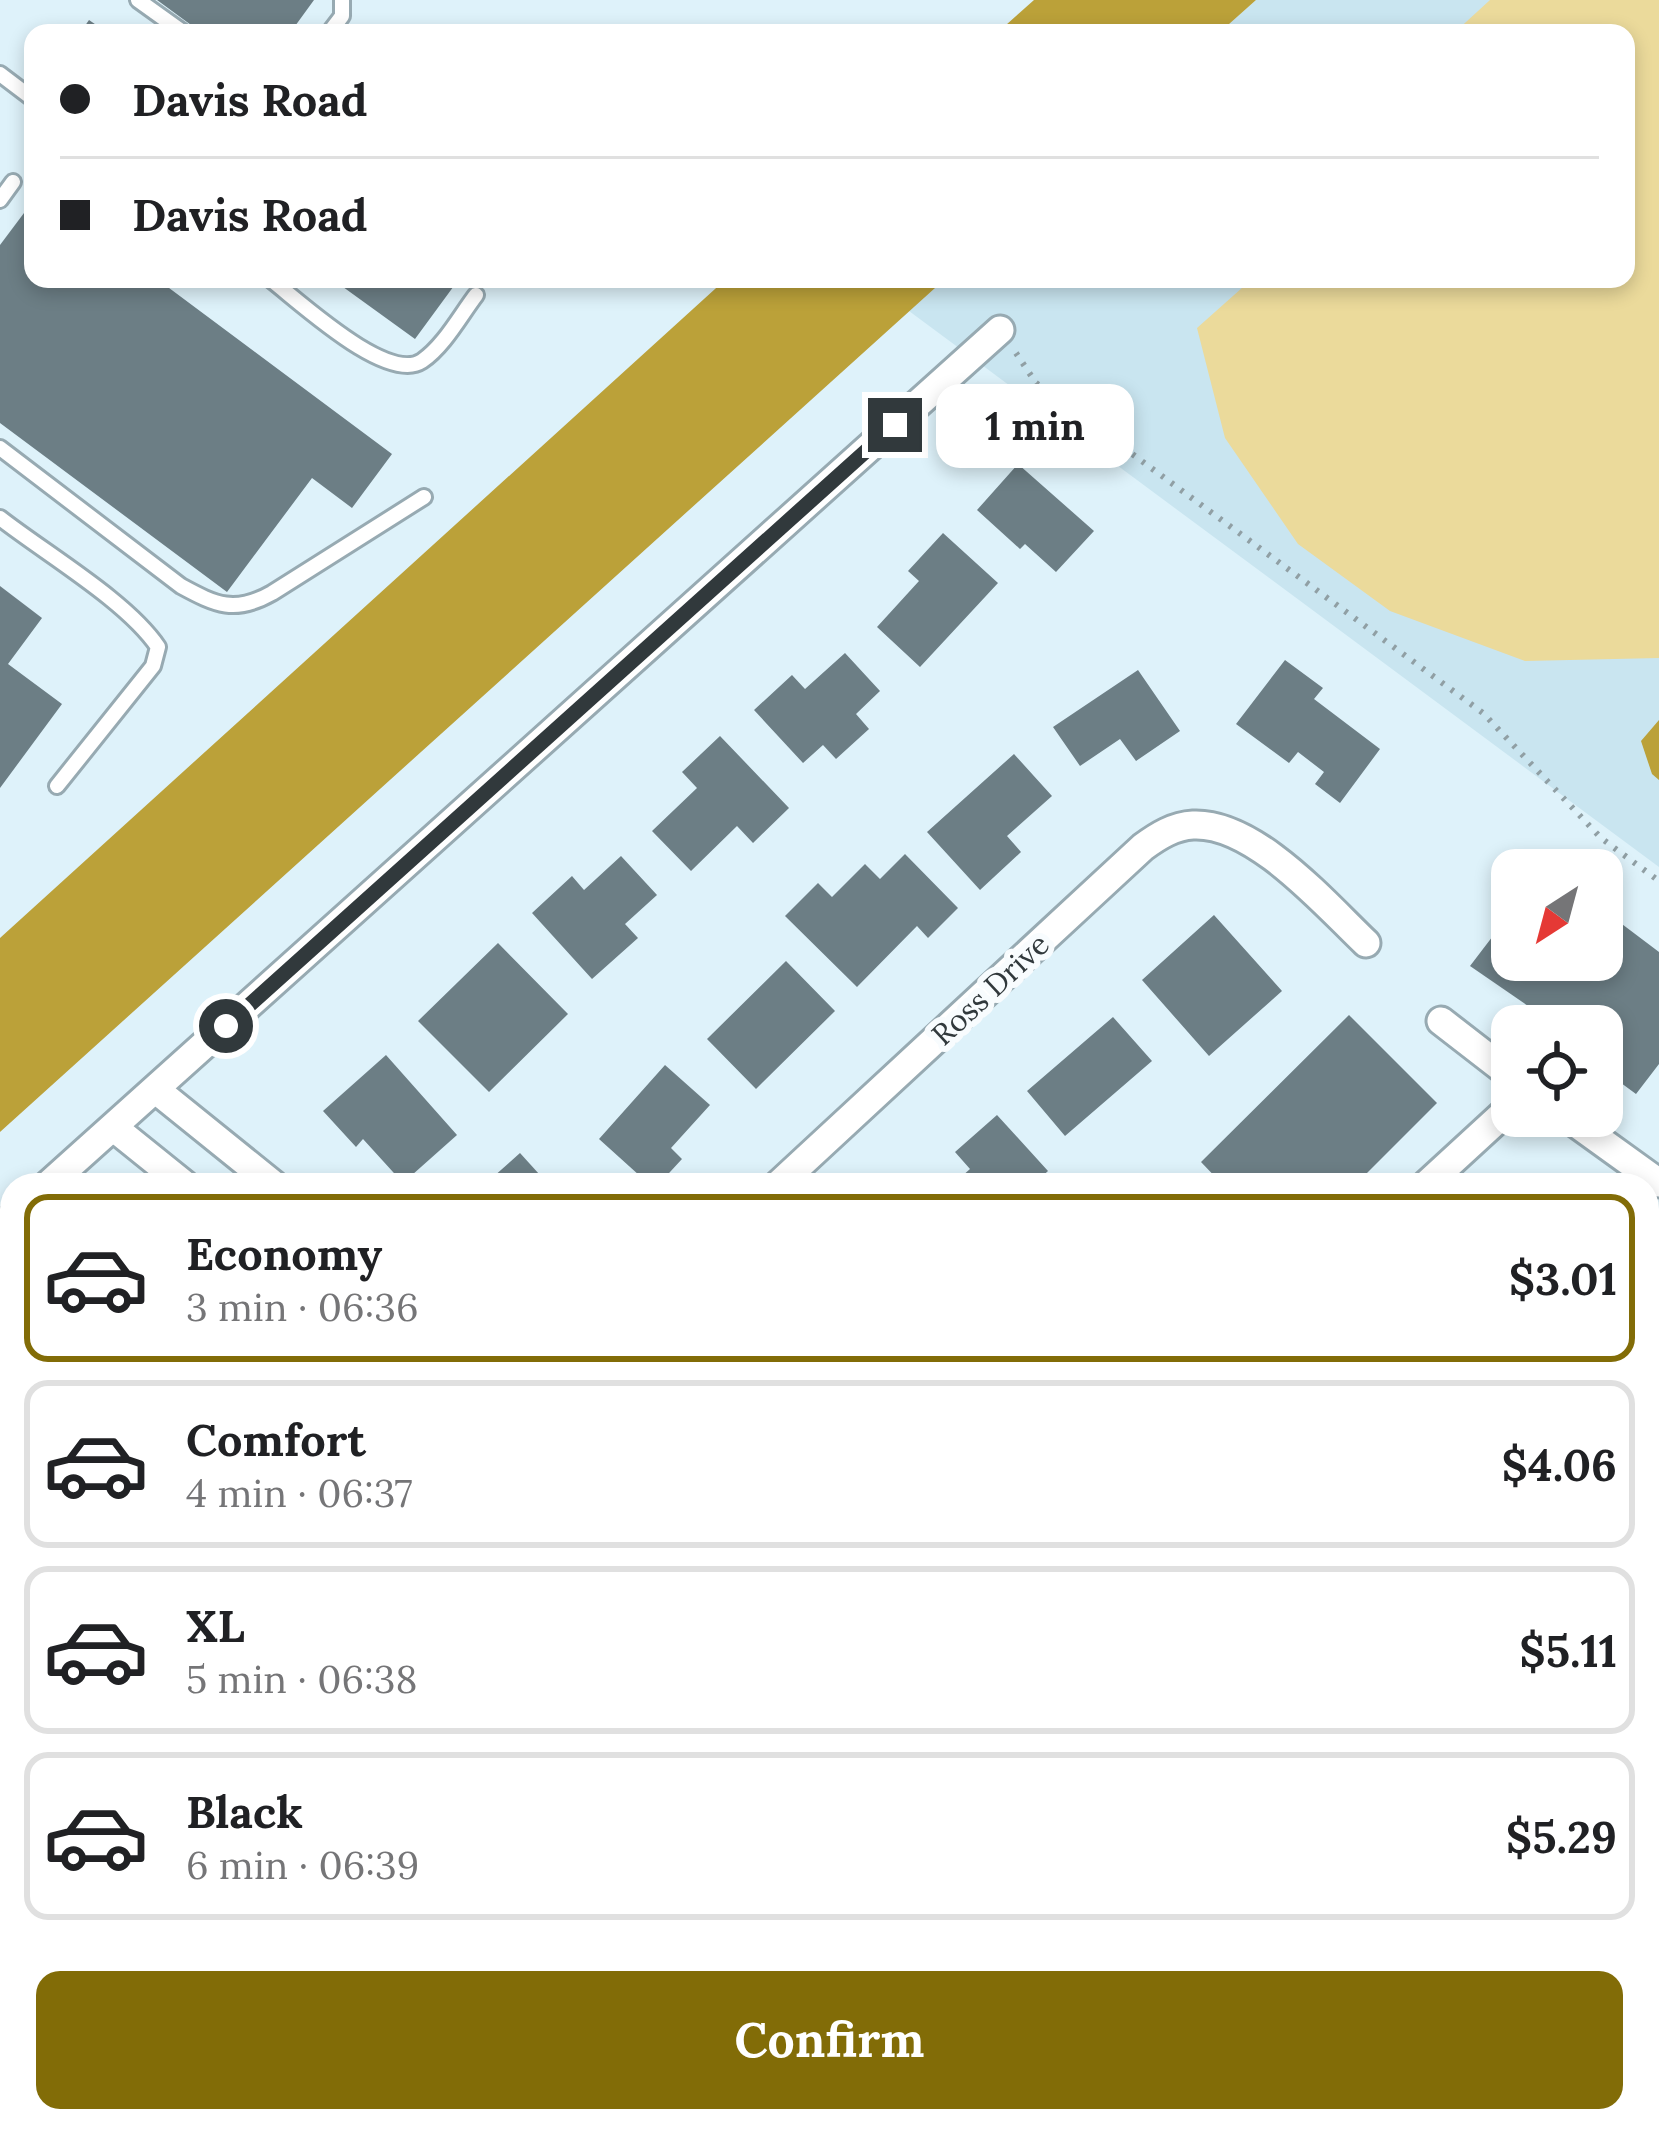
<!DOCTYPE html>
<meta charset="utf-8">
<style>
:root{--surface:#fff;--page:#f2f2f2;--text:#202124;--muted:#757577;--line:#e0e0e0;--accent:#826c07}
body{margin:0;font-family:Lora,serif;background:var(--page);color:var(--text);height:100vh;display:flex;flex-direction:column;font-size:45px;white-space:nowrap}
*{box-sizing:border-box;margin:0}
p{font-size:39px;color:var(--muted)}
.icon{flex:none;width:66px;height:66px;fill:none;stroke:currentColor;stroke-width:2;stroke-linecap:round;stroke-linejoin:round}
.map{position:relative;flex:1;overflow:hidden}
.side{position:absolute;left:0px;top:1173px;width:1659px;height:960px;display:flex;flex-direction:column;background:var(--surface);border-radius:36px 36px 0 0;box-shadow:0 6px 18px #0003}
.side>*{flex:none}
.hud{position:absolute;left:24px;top:24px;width:1611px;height:264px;border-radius:24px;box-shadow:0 6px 18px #0003;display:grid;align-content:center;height:264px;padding:0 36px;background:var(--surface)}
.needle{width:78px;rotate:216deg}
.fabs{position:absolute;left:1491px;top:849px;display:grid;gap:24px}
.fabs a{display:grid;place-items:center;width:132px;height:132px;border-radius:24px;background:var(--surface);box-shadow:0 6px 18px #0003;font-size:60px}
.end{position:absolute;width:54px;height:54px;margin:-27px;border:15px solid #31393c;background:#fff;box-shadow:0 0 0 6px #fff}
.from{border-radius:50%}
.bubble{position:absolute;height:84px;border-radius:24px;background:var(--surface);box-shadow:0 6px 18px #0003;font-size:39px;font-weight:700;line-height:84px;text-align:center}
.hud b{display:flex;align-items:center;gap:42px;height:114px;font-size:45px}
.hud b+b{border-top:3px solid var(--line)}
.hud i{width:30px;height:30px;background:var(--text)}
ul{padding:21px 0 0;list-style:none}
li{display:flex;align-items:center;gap:36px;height:168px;margin:0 24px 18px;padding:0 12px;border:6px solid var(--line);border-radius:24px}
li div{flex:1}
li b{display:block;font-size:45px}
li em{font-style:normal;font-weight:700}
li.selected{border-color:var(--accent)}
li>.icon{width:108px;height:108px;stroke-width:1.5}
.action{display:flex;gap:24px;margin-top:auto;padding:24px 36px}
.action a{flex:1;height:138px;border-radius:24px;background:var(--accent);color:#fff;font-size:48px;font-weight:700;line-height:138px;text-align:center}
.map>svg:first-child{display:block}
.built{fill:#c9e5f0}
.green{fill:#ebda9b}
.water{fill:#bba139}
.building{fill:#6c7e85}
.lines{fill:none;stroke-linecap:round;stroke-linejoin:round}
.lane-casing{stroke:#97aab2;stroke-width:20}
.street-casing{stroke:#97aab2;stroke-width:33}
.path{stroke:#909fa4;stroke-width:6;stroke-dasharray:3 9;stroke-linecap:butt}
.lane{stroke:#fff;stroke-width:14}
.street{stroke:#fff;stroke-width:27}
.route{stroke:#31393c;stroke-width:15}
.labels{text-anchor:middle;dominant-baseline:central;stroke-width:12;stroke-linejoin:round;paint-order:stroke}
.street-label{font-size:30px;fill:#31393c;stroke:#f8fcfe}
</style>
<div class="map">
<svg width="1659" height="2133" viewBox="0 0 1659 2133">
<rect width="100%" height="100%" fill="#def2fa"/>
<path class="built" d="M1256 0H1659V867L909 311 945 279H1626V33H1219Z"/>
<path class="green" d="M1490 0H1659V658L1525 661 1390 611 1298 544 1225 438 1197 328 1252 279H1626V33H1454Z"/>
<path class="water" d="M1034 0H1256L1219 33H997Z
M726 279H945L0 1132V938Z
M1659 720V780L1652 774 1641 741Z
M1647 1480 1659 1488V1805L1647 1822Z
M1287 2121H1437L1428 2133H1297Z"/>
<path class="building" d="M157 0H314L290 33H202Z
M89 20 108 33H80Z
M33 201V279H157L392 454 352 508 312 478 227 592 0 423V245Z
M332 279H459L415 339Z
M1018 464 1094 531 1056 572 1025 544 1020 549 977 510Z
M943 533 998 583 920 667 877 627 919 581 908 571Z
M0 586 42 618 8 664 62 704 0 788Z
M845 653 880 691 856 714 869 729 836 759 823 745 803 763 754 710 792 675 805 689Z
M1285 660 1323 688 1314 699 1380 749 1340 803 1315 784 1324 772 1298 752 1289 763 1236 724Z
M1138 670 1180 731 1136 761 1120 739 1080 766 1053 727Z
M720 736 789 808 753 843 737 826 691 871 652 831 697 788 682 772Z
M1014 754 1052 796 1007 836 1021 852 980 890 927 832Z
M905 854 958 908 928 938 917 926 857 987 785 916 818 883 832 897 865 864 880 879Z
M621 856 657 895 625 924 638 938 592 979 532 913 572 876 584 890Z
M1602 909 1659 952V1064L1636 1094 1602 1069V1026H1557L1470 966 1512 911V960H1602Z
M1214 915 1282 991 1209 1056 1142 980Z
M498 943 568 1014 489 1092 418 1021Z
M786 961 835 1011 756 1089 707 1039Z
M1349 1015 1437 1103 1355 1185H1223L1201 1162Z
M1113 1017 1152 1061 1065 1136 1027 1091Z
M386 1055 457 1135 403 1183 363 1139 356 1147 323 1111Z
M665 1065 710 1105 671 1148 682 1159 658 1185H650L599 1139Z
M997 1115 1048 1171 1033 1185H952L970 1169 955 1152Z
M520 1153 549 1185H484Z
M1647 1252 1659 1261V1379L1647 1395Z
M12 1387V1469L0 1480V1398Z
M12 1681V1773L0 1784V1692Z
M1659 1920V2037L1647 2029V1937Z
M12 2012V2058L0 2046V2024Z
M1647 2063 1659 2071V2133H1509L1517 2121H1647Z
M154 2121H325L312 2133H167Z
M513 2121H689L677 2133H517L509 2125Z
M751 2121H834L845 2133H738Z
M869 2121H938L926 2133H881Z
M1119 2121H1212L1224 2133H1107Z"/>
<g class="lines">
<g class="lane-casing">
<path id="lane" d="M138 0 184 33
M329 33 342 16V0
M0 74 33 99
M0 200 13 182
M270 279C299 301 387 384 422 361 444 346 460 316 476 295
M0 448 181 586C216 605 235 614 272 593L424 497
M0 518C46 554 127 601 158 647L153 666 57 786"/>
</g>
<g class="street-casing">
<path id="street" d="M1441 1021 1512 1076
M155 1089 274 1185
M1566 1116 1659 1183
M113 1127 185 1185
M48 1185 1000 330
M778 1185 1143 847C1158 836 1174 826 1193 825 1254 822 1324 903 1366 943
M1426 1185 1512 1106
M0 1228 12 1218
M0 1891 12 1881
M391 2133 405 2121
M998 2133 1010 2121"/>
</g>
<path class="path" d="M1016 353 1036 383 1483 713 1601 838 1659 881"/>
<use href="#lane" class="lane"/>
<use href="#street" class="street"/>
</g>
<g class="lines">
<path class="route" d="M226 1026 895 425"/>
</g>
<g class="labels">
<g class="street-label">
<text transform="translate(990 989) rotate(-43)">Ross Drive</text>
</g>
</g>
</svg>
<div class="fabs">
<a><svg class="needle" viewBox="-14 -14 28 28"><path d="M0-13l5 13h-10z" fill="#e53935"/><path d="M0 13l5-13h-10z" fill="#757577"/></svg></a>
<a><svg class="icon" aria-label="locate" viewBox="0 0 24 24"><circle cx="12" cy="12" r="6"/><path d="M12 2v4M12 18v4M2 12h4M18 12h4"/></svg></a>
</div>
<i class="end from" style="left:226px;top:1026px"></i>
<i class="end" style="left:895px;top:425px"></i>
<div class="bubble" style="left:936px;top:384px;width:198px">1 min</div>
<div class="hud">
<b><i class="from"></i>Davis Road</b>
<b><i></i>Davis Road</b>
</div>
<section class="side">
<ul>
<li class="selected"><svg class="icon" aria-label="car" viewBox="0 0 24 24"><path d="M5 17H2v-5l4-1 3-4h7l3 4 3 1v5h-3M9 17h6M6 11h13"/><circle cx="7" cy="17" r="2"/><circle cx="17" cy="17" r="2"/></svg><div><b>Economy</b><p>3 min · 06:36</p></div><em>$3.01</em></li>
<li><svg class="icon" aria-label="car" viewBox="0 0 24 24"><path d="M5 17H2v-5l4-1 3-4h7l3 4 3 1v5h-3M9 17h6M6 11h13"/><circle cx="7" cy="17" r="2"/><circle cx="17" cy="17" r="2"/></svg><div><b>Comfort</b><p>4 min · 06:37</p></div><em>$4.06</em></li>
<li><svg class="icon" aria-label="car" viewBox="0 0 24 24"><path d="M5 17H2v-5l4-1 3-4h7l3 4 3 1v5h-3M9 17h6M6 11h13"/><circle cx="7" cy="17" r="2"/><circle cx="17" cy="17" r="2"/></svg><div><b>XL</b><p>5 min · 06:38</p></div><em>$5.11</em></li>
<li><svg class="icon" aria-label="car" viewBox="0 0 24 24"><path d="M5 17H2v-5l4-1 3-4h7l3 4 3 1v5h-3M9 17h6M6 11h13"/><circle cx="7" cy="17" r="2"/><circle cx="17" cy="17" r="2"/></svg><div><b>Black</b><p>6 min · 06:39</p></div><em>$5.29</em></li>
</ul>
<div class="action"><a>Confirm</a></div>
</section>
</div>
